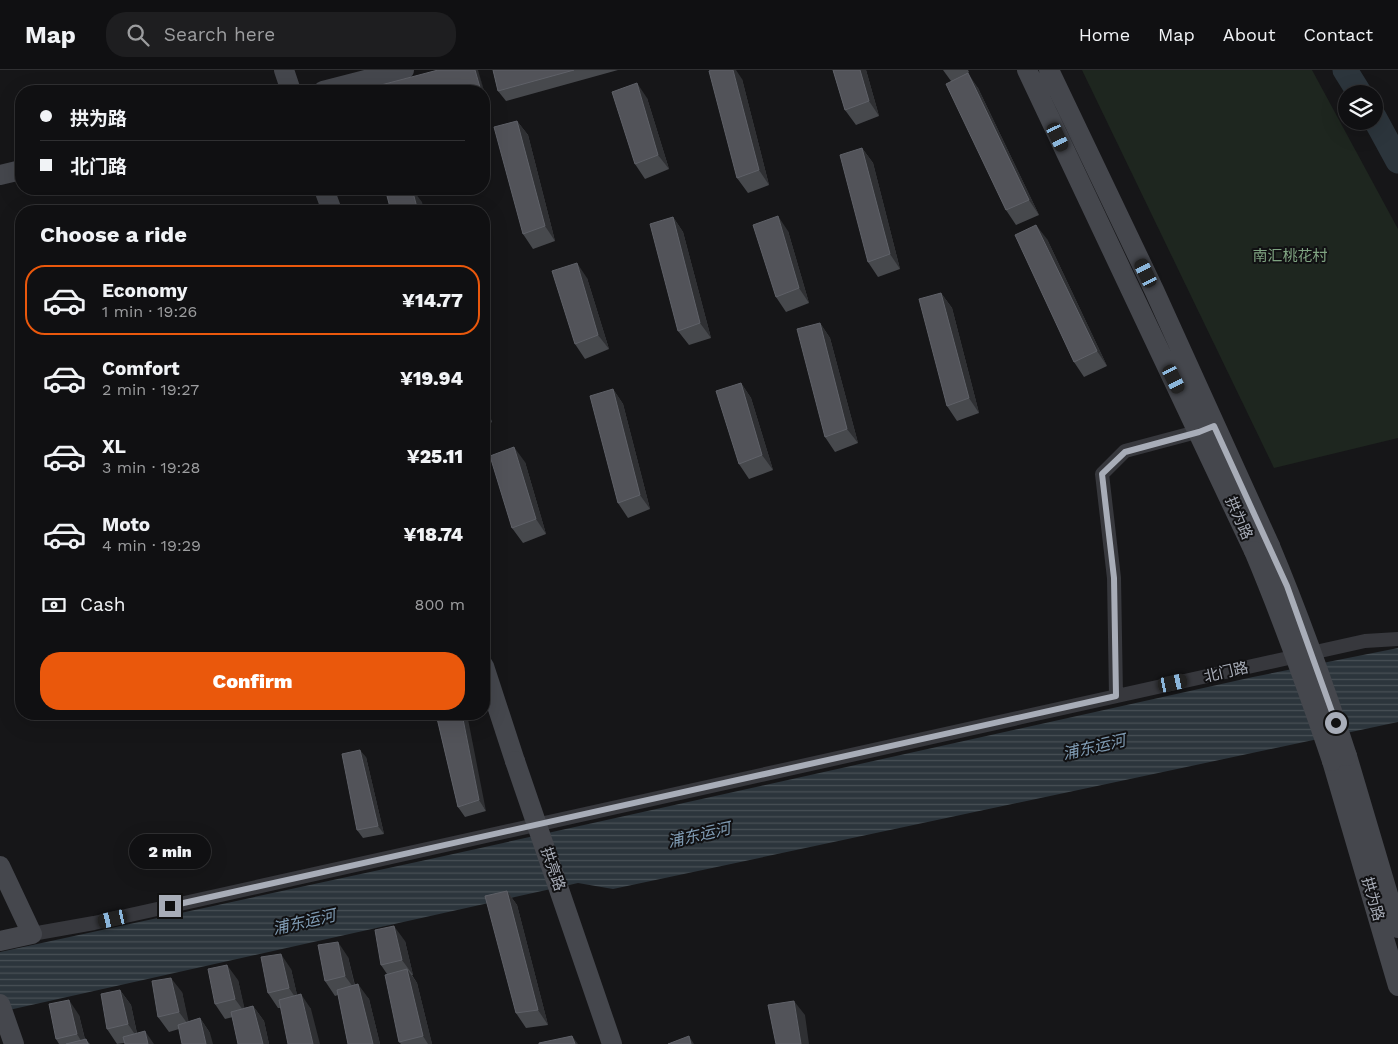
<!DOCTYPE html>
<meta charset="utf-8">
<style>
:root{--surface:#101012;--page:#1e1e20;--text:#f1f3f6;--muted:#9c9d9f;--line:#303032;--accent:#ea580c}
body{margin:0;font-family:"Work Sans","Noto Sans SC",sans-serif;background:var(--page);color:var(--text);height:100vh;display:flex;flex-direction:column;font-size:19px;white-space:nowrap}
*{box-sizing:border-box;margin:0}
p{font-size:16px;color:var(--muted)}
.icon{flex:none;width:28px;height:28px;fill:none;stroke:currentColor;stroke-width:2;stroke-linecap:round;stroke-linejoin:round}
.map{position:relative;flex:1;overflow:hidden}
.panel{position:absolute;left:15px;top:135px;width:475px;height:515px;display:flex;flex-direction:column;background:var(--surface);border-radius:20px;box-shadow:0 5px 20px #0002,0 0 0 1px var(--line)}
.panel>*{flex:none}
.guide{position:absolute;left:15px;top:15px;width:475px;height:110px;border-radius:20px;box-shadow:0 5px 20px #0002,0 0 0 1px var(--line);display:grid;align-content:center;height:110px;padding:0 25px;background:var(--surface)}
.fabs{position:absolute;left:1338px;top:15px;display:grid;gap:10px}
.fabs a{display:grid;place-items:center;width:45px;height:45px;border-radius:50%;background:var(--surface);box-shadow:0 5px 20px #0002,0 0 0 1px var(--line);font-size:25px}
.end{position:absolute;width:22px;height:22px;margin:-11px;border:6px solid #a8adb8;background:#111;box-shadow:0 0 0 2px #111}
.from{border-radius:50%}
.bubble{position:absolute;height:35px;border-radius:18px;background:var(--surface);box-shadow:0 5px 20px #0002,0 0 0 1px var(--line);font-size:16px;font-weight:800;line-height:35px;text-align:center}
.car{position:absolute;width:15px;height:30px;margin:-15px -8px;border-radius:6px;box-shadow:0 0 4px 1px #0007;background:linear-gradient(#222 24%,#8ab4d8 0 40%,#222 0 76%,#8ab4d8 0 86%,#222 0)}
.guide b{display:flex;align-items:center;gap:18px;height:48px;font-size:19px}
.guide b+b{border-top:1px solid var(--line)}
.guide i{width:12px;height:12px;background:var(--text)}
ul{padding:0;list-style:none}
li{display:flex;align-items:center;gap:15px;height:70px;margin:0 10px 8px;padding:0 15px;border:2px solid transparent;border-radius:20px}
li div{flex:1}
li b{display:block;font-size:19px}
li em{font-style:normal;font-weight:800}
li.active{border-color:var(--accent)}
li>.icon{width:45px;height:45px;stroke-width:1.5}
h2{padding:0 25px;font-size:22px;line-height:60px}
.pay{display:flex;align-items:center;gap:12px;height:55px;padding:0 25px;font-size:19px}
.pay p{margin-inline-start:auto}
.primary-button{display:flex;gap:10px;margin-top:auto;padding:10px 25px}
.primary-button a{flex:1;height:58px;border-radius:20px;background:var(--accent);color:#fff;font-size:20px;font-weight:800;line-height:58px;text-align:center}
header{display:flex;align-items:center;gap:30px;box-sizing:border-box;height:70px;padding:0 25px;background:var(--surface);border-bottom:1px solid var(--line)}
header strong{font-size:24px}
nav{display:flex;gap:28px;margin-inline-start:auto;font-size:18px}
.search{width:350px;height:45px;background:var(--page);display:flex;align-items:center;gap:12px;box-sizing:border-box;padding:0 18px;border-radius:20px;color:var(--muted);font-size:19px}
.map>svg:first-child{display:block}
.park{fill:#1e261f}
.water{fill:url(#water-rules)}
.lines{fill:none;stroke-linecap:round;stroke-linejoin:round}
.river{stroke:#2c353c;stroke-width:25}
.street{stroke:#37383d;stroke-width:14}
.secondary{stroke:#45474d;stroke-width:20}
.secondary-bridge{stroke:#45474d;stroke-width:20}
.wall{fill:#47494d}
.shaded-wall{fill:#2f3033}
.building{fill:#525359;stroke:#5f6168}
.route{stroke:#a8adb8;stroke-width:6}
.labels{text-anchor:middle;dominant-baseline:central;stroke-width:4;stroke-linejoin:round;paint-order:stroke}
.park-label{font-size:15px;fill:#7fa381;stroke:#111113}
.street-label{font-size:15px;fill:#a8adb8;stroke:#111113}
.water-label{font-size:16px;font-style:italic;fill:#7f9bb3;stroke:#111113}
</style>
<header>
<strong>Map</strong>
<div class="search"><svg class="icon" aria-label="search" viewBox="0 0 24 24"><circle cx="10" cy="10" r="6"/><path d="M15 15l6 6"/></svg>Search here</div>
<nav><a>Home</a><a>Map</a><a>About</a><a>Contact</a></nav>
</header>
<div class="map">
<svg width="1398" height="974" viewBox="0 0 1398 974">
<defs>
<pattern id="water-rules" width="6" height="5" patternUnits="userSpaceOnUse" patternTransform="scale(1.25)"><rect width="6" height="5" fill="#2c353c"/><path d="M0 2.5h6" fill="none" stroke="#485056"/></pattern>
</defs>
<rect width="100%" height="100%" fill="#161618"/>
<path class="park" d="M1082 0H1312L1398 159V368L1274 398Z"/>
<path class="water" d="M1398 578V652L613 819 578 813 0 942V882L435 788 1253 607Z"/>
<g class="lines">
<path class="river" d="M1345 0 1360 24
M1374 47 1398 91"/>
<path class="street" d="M1116 626 1114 508 1102 404 1125 381 1204 360
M32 864 94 853 1365 571 1398 569"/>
<path class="secondary" d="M284 0 291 21
M1027 0 1254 481
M1049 0 1154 220 1270 476
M323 21 404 0
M0 105 21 100
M324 119 332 141
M484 596 515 691
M1347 686 1398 858
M1332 691 1398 916
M0 796 32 864 0 871
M0 934 14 974"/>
<path class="secondary-bridge" d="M1270 476C1299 545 1324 615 1347 686
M1254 481C1283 550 1308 620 1332 691
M515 691 612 974"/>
</g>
<path class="wall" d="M478 0 487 33 484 34V21Z
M493 0H618L506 31 498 21Z
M833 0H866L879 46 856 55 845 40Z
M943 0H968L969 2 967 4 978 18 1039 145 1016 155 1006 140 951 11Z
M742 9 769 115 748 123 737 108Z
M647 28 669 99 645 109 635 94Z
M517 51 528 65 555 171 533 179 523 164Z
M862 78 873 93 900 199 878 207 868 192Z
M369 119H383L371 121Z
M673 147 683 162 711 268 689 275 678 261Z
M788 161 809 233 786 242 776 227Z
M1047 169 1107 296 1084 307 1074 292Z
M587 208 609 279 585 289 575 274Z
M941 223 952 238 979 343 957 351 947 336Z
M820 253 830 268 858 373 835 382 825 367Z
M741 313 751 328 773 400 749 409 739 394Z
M613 319 623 334 650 439 628 448 618 433Z
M484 330 492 352 484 357Z
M525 392 546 464 523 473 512 458Z
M436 644 486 741 465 747 458 737Z
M366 687 384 764 363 768 357 760Z
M507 821 517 835 548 955 526 958 516 943Z
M405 871 413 905H412L417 913 432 974H401L399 972 387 904 381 895Z
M348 887 355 915 369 929 380 974H348L338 925 335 926 325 911Z
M291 899 297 925 311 939 281 938H278L268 923Z
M238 910 244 938 253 936 264 951 269 974H238L233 947 225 949 215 934Z
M120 920 131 935 137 963 124 973 117 974 107 959Z
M182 922 188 952 200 948 210 963 179 959 169 962 158 947Z
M79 945 85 969 90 974H59L56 969Z"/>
<path class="shaded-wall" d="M475 0H478L487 33 484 28V21H481Z
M733 0H736L742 9 769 115 759 100Z
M860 0H866L879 46 869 31Z
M968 3 978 18 1039 145 1029 130Z
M637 13 647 28 669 99 658 85Z
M517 51 528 65 555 171 545 156Z
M862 78 873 93 900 199 890 184Z
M412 119 422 132 424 141H418Z
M778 146 788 161 809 233 799 218Z
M673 147 683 162 711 268 700 253Z
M1036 155 1047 169 1107 296 1097 281Z
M577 193 587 208 609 279 598 265Z
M941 223 952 238 979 343 969 328Z
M820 253 830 268 858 373 847 359Z
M741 313 751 328 773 400 762 385Z
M613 319 623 334 650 439 640 425Z
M484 330 492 352 484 341Z
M514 377 525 392 546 464 536 449Z
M462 644H467L486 741 479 730Z
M360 680 366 687 384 764 378 756Z
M507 821 517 835 548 955 538 940Z
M394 856 405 871 413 905 402 890Z
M338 872 348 887 356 921 345 906Z
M281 884 291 899 299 933 289 918Z
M227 895 238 910 246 944 235 929Z
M407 899 417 913 432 974H428L423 966Z
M171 908 182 922 190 957 179 942Z
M358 914 369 929 380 974H373Z
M120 920 131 935 138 969 128 954Z
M301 924 311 939 320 974H313Z
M69 930 79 945 86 974H83L77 964Z
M794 931 805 945 809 974H801Z
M253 936 264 951 269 974H263Z
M200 948 210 963 213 974H206Z
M145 961 154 974H148Z
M572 966 578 974H575Z
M689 966 694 974H691Z"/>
<path class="building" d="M438 0H475L481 21H378L381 15Z
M493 0H574L498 21Z
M711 0H733L759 100 737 108 709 1Z
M833 0H860L869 31 845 40Z
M968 3 1029 130 1006 140 946 14Z
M637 13 658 85 635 94 612 22Z
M517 51 545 156 523 164 494 57Z
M862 78 890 184 868 192 840 85Z
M407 119H412L418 141H391L387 126Z
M778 146 799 218 776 227 753 155Z
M673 147 700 253 678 261 650 154Z
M1036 155 1097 281 1074 292 1015 165Z
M577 193 598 265 575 274 552 201Z
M941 223 969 328 947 336 919 229Z
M820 253 847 359 825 367 797 259Z
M741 313 762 385 739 394 716 321Z
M613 319 640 425 618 433 590 326Z
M514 377 536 449 512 458 490 386Z
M436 644H462L479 730 458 737Z
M360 680 378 756 357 760 342 684Z
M507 821 538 940 516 943 485 826Z
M394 856 402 890 381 895 375 860Z
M338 872 345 906 325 911 318 875Z
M281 884 289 918 268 923 261 887Z
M227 895 235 929 215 934 208 899Z
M407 899 423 966 399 972 385 905Z
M171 908 179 942 158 947 152 911Z
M358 914 373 974H348L337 920Z
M120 920 128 954 107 959 101 924Z
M301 924 313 974H288L279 930Z
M69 930 77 964 56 969 49 934Z
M794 931 801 974H776L768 935Z
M253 936 263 974H238L231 942Z
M200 948 206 974H182L178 955Z
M145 961 148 974H125L123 967Z
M572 966 575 974H539V973Z
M689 966 691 974H668Z
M86 969 88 974H66Z"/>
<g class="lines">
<path class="route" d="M170 836 1116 626 1114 508 1102 404 1125 382 1199 362 1214 356 1287 516 1336 653"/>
</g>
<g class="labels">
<g class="park-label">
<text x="1290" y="186">南汇桃花村</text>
</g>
<g class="street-label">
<text transform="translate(1239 448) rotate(66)">拱为路</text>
<text transform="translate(1226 602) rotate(-13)">北门路</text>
<text transform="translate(553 799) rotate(71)">拱亮路</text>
<text transform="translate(1373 829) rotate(74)">拱为路</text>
</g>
<g class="water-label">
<text transform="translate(1094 677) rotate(-13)">浦东运河</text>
<text transform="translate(699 765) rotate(-13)">浦东运河</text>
<text transform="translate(304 852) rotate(-13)">浦东运河</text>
</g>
</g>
</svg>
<div class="fabs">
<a><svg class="icon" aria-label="layers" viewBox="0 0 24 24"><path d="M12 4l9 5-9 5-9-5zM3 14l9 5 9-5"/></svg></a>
</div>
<i class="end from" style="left:1336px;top:653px"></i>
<i class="end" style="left:170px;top:836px"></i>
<div class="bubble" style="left:129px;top:764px;width:82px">2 min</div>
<i class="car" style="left:1058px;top:67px;rotate:155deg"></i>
<i class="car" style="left:1146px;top:203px;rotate:334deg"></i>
<i class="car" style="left:1174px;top:309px;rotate:154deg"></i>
<i class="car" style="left:1173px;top:613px;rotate:78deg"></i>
<i class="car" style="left:113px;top:849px;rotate:257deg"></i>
<div class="guide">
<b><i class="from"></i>拱为路</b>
<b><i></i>北门路</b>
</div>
<section class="panel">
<h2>Choose a ride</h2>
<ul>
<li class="active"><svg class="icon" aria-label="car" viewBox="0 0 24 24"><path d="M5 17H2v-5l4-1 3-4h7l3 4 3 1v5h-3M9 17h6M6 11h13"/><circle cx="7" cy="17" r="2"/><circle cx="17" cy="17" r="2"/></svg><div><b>Economy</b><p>1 min · 19:26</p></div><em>¥14.77</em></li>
<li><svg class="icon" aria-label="car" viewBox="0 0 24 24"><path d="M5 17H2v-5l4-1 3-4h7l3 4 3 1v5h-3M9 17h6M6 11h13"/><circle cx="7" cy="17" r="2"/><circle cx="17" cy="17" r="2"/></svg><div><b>Comfort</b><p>2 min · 19:27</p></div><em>¥19.94</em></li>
<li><svg class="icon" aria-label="car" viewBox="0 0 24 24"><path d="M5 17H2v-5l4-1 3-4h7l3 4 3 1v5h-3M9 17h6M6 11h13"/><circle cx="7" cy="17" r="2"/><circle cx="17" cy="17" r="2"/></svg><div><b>XL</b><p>3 min · 19:28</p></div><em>¥25.11</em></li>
<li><svg class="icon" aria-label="car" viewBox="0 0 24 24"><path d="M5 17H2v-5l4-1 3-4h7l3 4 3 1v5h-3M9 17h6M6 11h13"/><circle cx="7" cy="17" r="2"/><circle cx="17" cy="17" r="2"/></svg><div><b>Moto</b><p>4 min · 19:29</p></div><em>¥18.74</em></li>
</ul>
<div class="pay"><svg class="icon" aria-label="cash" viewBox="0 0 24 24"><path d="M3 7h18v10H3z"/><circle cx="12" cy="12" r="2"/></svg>Cash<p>800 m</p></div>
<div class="primary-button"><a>Confirm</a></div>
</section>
</div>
